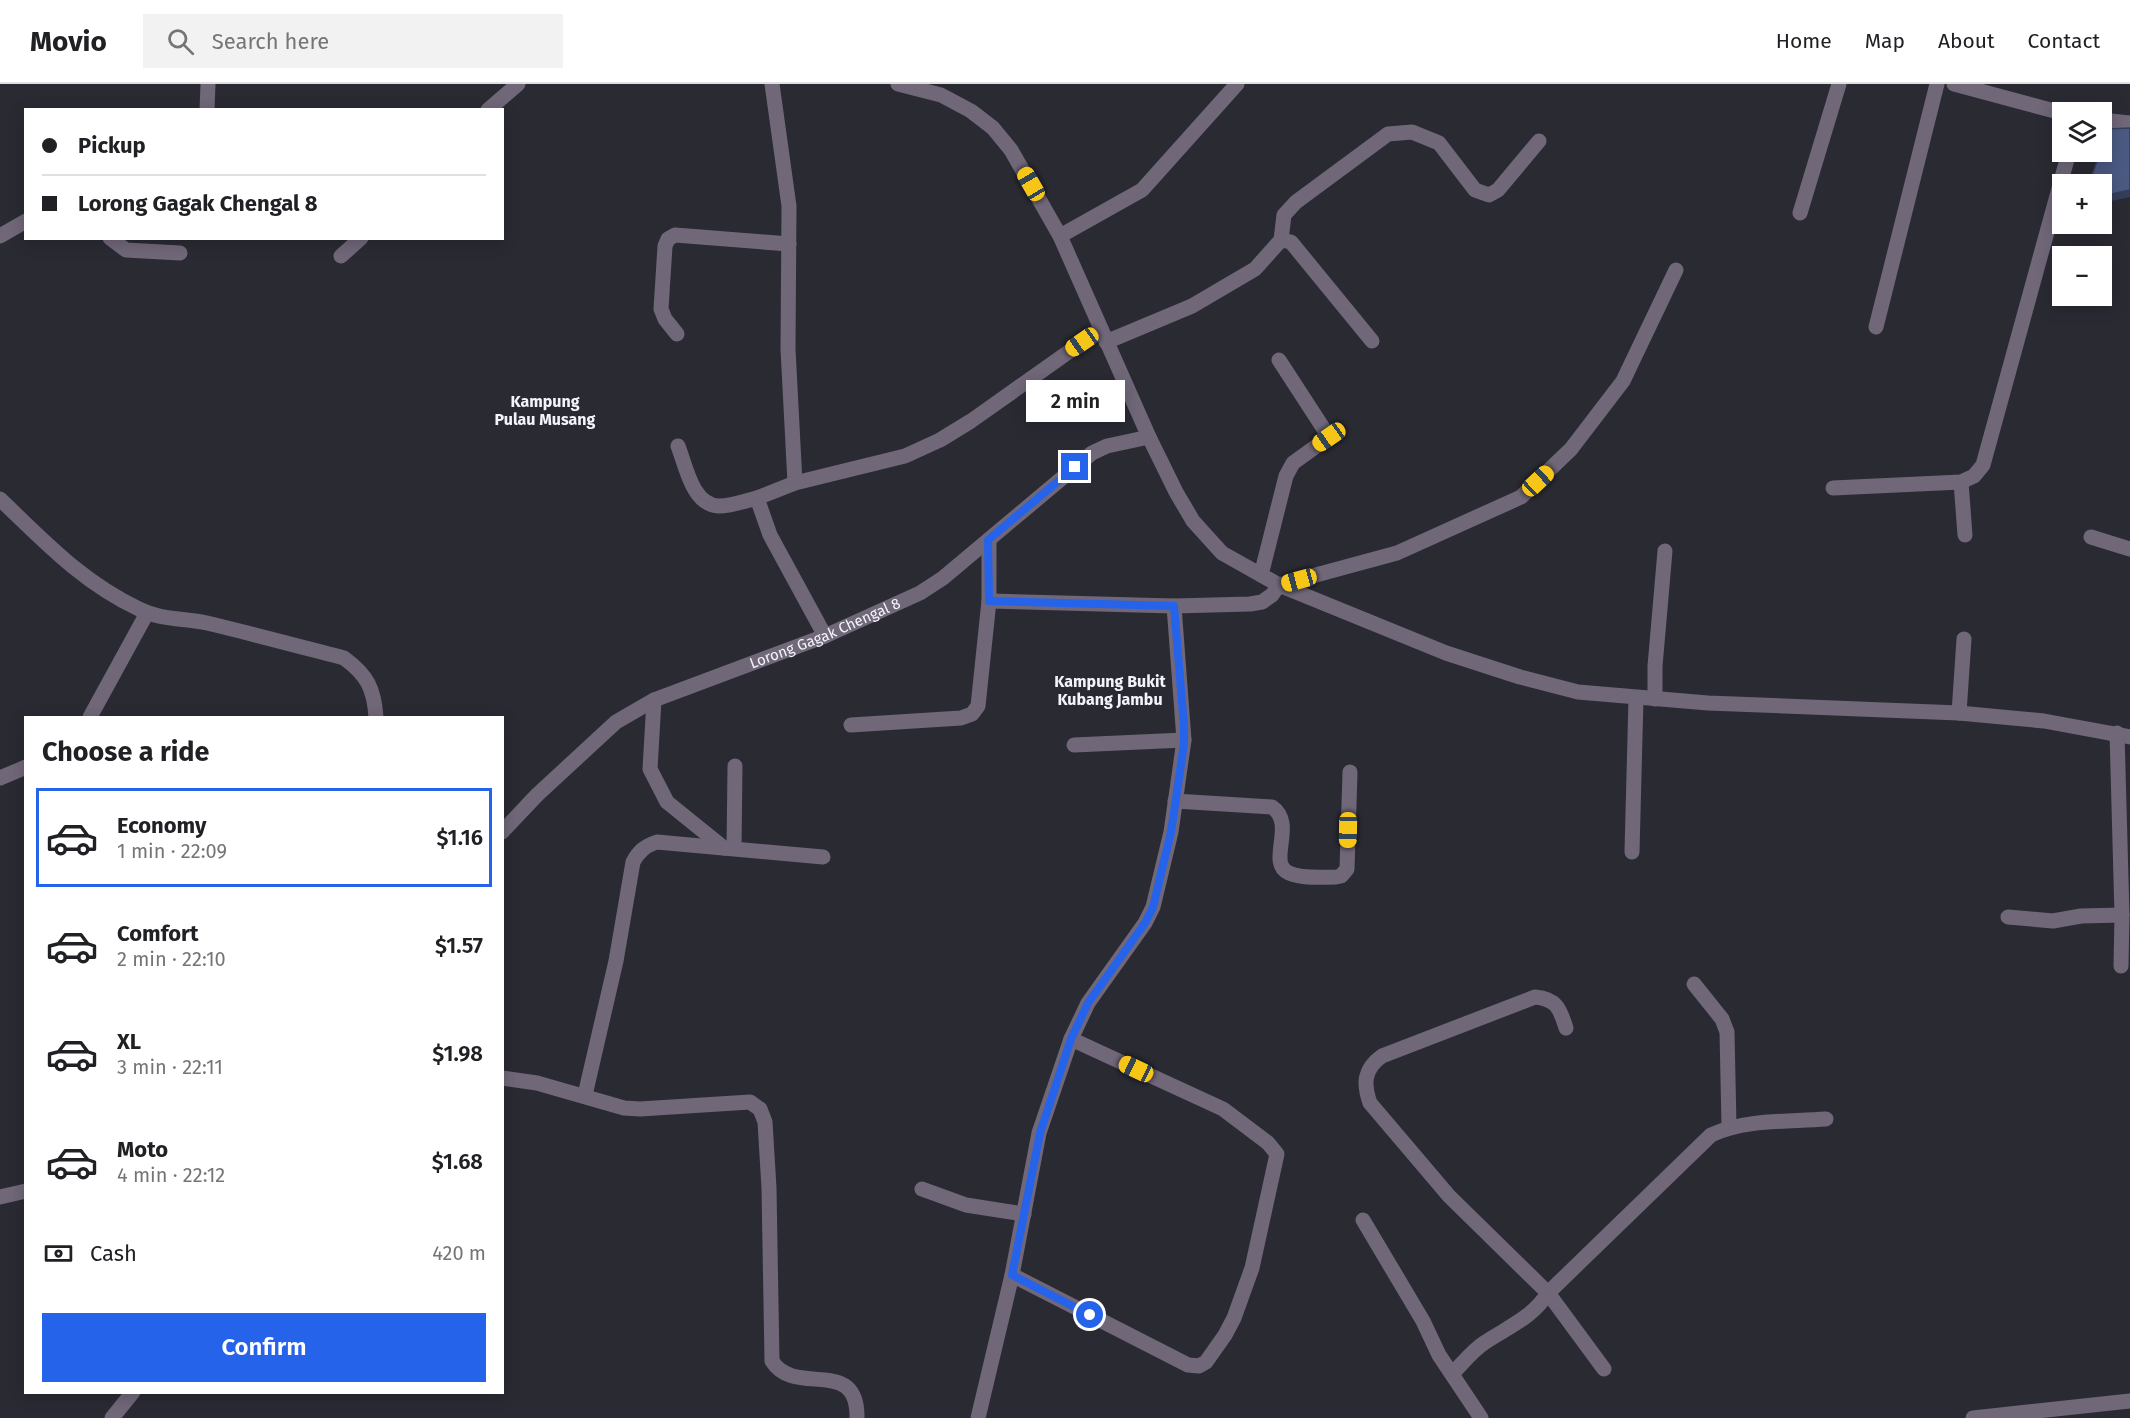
<!DOCTYPE html>
<meta charset="utf-8">
<style>
:root{--surface:#fff;--page:#f2f2f2;--text:#202124;--muted:#757577;--line:#e0e0e0;--accent:#2563eb}
body{margin:0;font-family:"Fira Sans",sans-serif;background:var(--page);color:var(--text);height:100vh;display:flex;flex-direction:column;font-size:22px;white-space:nowrap}
*{box-sizing:border-box;margin:0}
p{font-size:20px;color:var(--muted)}
.icon{flex:none;width:33px;height:33px;fill:none;stroke:currentColor;stroke-width:2;stroke-linecap:round;stroke-linejoin:round}
.map{position:relative;flex:1;overflow:hidden}
.side{position:absolute;left:24px;top:632px;width:480px;height:678px;display:flex;flex-direction:column;background:var(--surface);border-radius:0px;box-shadow:0 3px 15px #0003}
.side>*{flex:none}
.hud{position:absolute;left:24px;top:24px;width:480px;height:132px;border-radius:0px;box-shadow:0 3px 15px #0003;display:grid;align-content:center;height:132px;padding:0 18px;background:var(--surface)}
.fabs{position:absolute;left:2052px;top:18px;display:grid;gap:12px}
.fabs a{display:grid;place-items:center;width:60px;height:60px;border-radius:0px;background:var(--surface);box-shadow:0 3px 15px #0003;font-size:30px}
.end{position:absolute;width:27px;height:27px;margin:-14px;border:8px solid #2563eb;background:#fff;box-shadow:0 0 0 3px #fff}
.from{border-radius:50%}
.bubble{position:absolute;height:42px;border-radius:0px;background:var(--surface);box-shadow:0 3px 15px #0003;font-size:20px;font-weight:600;line-height:42px;text-align:center}
.car{position:absolute;width:18px;height:36px;margin:-18px -9px;border-radius:8px;box-shadow:0 0 4px 2px #0007;background:linear-gradient(#f5c518 24%,#345 0 40%,#f5c518 0 76%,#345 0 86%,#f5c518 0)}
.hud b{display:flex;align-items:center;gap:21px;height:57px;font-size:22px}
.hud b+b{border-top:2px solid var(--line)}
.hud i{width:15px;height:15px;background:var(--text)}
ul{padding:0;list-style:none}
li{display:flex;align-items:center;gap:18px;height:99px;margin:0 12px 9px;padding:0 6px;border:3px solid transparent;border-radius:0px}
li div{flex:1}
li b{display:block;font-size:22px}
li em{font-style:normal;font-weight:600}
li.active{border-color:var(--accent)}
li>.icon{width:54px;height:54px;stroke-width:1.5}
h2{padding:0 18px;font-size:27px;line-height:72px}
.pay{display:flex;align-items:center;gap:15px;height:66px;padding:0 18px;font-size:22px}
.pay p{margin-inline-start:auto}
.primary-button{display:flex;gap:12px;margin-top:auto;padding:12px 18px}
.primary-button a{flex:1;height:69px;border-radius:0px;background:var(--accent);color:#fff;font-size:24px;font-weight:600;line-height:69px;text-align:center}
header{display:flex;align-items:center;gap:36px;box-sizing:border-box;height:84px;padding:0 30px;background:var(--surface);border-bottom:2px solid var(--line)}
header strong{font-size:28px}
nav{display:flex;gap:33px;margin-inline-start:auto;font-size:21px}
.search{width:420px;height:54px;background:var(--page);display:flex;align-items:center;gap:15px;box-sizing:border-box;padding:0 21px;border-radius:0px;color:var(--muted);font-size:22px}
.map>svg:first-child{display:block}
.lines{fill:none;stroke-linecap:round;stroke-linejoin:round}
.minor{stroke:#706779;stroke-width:15}
.shaded-wall{fill:#343f5c}
.building{fill:#4b5a83;stroke:#343f5c;stroke-width:1.5}
.route{stroke:#2563eb;stroke-width:8}
.labels{text-anchor:middle;dominant-baseline:central;stroke-width:4.5;stroke-linejoin:round;paint-order:stroke}
.street-label{font-size:15px;fill:#f4f3fa;stroke:#2a2a33}
.neighbourhood-label{font-size:16px;font-weight:bold;fill:#f4f3fa;stroke:#2a2a33}
</style>
<header>
<strong>Movio</strong>
<div class="search"><svg class="icon" aria-label="search" viewBox="0 0 24 24"><circle cx="10" cy="10" r="6"/><path d="M15 15l6 6"/></svg>Search here</div>
<nav><a>Home</a><a>Map</a><a>About</a><a>Contact</a></nav>
</header>
<div class="map">
<svg width="2130" height="1334" viewBox="0 0 2130 1334">
<rect width="100%" height="100%" fill="#2a2a33"/>
<g class="lines">
<g class="minor">
<path d="M772 0 789 122 788 265 795 399"/>
<path d="M898 0 941 11 971 27 993 44 1011 66 1060 152 1149 353 1176 408 1193 437 1222 469 1279 501 1446 569 1520 593 1578 608 1708 619 1959 629 2044 637 2130 653"/>
<path d="M1954 0 2062 29"/>
<path d="M207 26 208 0"/>
<path d="M488 26 518 0"/>
<path d="M2102 36 2130 39"/>
<path d="M1800 129 1839 0"/>
<path d="M0 152 26 137"/>
<path d="M1060 152 1142 106 1237 0"/>
<path d="M110 154 126 166 180 169"/>
<path d="M1281 156 1284 131 1296 118 1388 50 1412 48 1439 59 1475 106 1489 111 1498 106 1539 57"/>
<path d="M341 172 361 154"/>
<path d="M1876 243 1937 0"/>
<path d="M677 250 665 235 661 225 665 162 668 155 675 151 789 160"/>
<path d="M1106 258 1192 222 1255 185 1281 156 1291 158 1372 257"/>
<path d="M678 362C686 382 692 421 719 422 731 422 745 417 757 414"/>
<path d="M1961 398 1965 451"/>
<path d="M1833 404 1961 398 1974 392 1983 381 2069 68"/>
<path d="M0 415C45 458 82 498 139 525 160 536 184 534 207 539 253 550 298 562 344 574 367 591 374 604 376 633"/>
<path d="M2091 453 2130 465"/>
<path d="M1261 491 1286 392 1293 379 1329 353 1279 276"/>
<path d="M989 517 1174 522 1250 520 1262 518 1272 511 1279 501 1397 469 1521 413 1571 365 1623 297 1676 186"/>
<path d="M825 552 770 451 757 414 795 399 905 372 940 356 971 337 1101 245"/>
<path d="M1655 615V582L1665 467"/>
<path d="M654 616 650 685 667 718 724 764"/>
<path d="M1959 629 1964 555"/>
<path d="M90 633 147 529"/>
<path d="M851 641 961 634 972 630 978 622 989 517V456"/>
<path d="M2117 649 2122 831 2121 882"/>
<path d="M1074 661 1184 656"/>
<path d="M0 694 26 683"/>
<path d="M1175 717 1272 723C1297 740 1266 779 1289 789 1302 795 1322 793 1336 793L1341 792 1347 785 1350 688"/>
<path id="s1" d="M502 748 537 711 616 638 654 616 825 552 920 509 943 494 1092 369 1107 362 1149 353"/>
<path d="M734 764 735 682"/>
<path d="M1632 768 1636 614"/>
<path d="M2008 833 2053 837 2081 832 2122 831"/>
<path d="M1694 900 1722 935 1727 948 1729 1043"/>
<path d="M1566 944C1560 925 1557 915 1535 913L1382 972C1364 985 1363 999 1370 1019L1449 1112 1548 1209 1604 1285"/>
<path d="M502 994 537 999 624 1024 640 1025 750 1018 760 1025 765 1038 769 1104 772 1277C795 1314 858 1271 857 1334"/>
<path d="M585 1011 616 877 633 778C639 767 645 762 657 758L823 773"/>
<path d="M922 1105 966 1121 1024 1130"/>
<path d="M0 1113 26 1107"/>
<path d="M1363 1136 1423 1237 1439 1271 1481 1334"/>
<path d="M1012 1191 1188 1281 1199 1282 1206 1278 1225 1251 1234 1234 1252 1184 1277 1070 1268 1059 1223 1025 1071 955"/>
<path d="M1453 1289C1463 1279 1472 1267 1484 1259 1508 1243 1532 1234 1548 1209L1711 1051C1745 1035 1788 1038 1826 1035"/>
<path d="M112 1334 133 1308"/>
<path d="M978 1334 1012 1191 1039 1049 1071 955 1088 919 1145 839 1153 823 1171 748 1184 656 1174 522"/>
<path d="M1973 1334 2130 1317"/>
</g>
</g>
<path class="shaded-wall" d="M2130 106V113L2102 119V112Z"/>
<path class="building" d="M2130 44V106L2102 112V100H2089L2100 68H2102V64L2108 45Z"/>
<g class="lines">
<path class="route" d="M1075 383 988 456 989 517 1174 522 1184 642V660L1171 748 1153 823 1145 839 1088 919 1071 955 1040 1049 1012 1191 1090 1231"/>
</g>
<g class="labels">
<g class="street-label">
<text stroke="none"><textPath href="#s1" startOffset="386">Lorong Gagak Chengal 8</textPath></text>
</g>
<g class="neighbourhood-label">
<text x="545" y="317">Kampung<tspan x="545" dy="18">Pulau Musang</tspan></text>
<text x="1110" y="597">Kampung Bukit<tspan x="1110" dy="18">Kubang Jambu</tspan></text>
</g>
</g>
</svg>
<div class="fabs">
<a><svg class="icon" aria-label="layers" viewBox="0 0 24 24"><path d="M12 4l9 5-9 5-9-5zM3 14l9 5 9-5"/></svg></a>
<a>+</a>
<a>−</a>
</div>
<i class="end from" style="left:1090px;top:1231px"></i>
<i class="end" style="left:1075px;top:383px"></i>
<div class="bubble" style="left:1026px;top:296px;width:99px">2 min</div>
<i class="car" style="left:1031px;top:100px;rotate:330deg"></i>
<i class="car" style="left:1082px;top:258px;rotate:235deg"></i>
<i class="car" style="left:1329px;top:353px;rotate:235deg"></i>
<i class="car" style="left:1538px;top:397px;rotate:47deg"></i>
<i class="car" style="left:1299px;top:496px;rotate:255deg"></i>
<i class="car" style="left:1348px;top:746px;rotate:181deg"></i>
<i class="car" style="left:1136px;top:985px;rotate:295deg"></i>
<div class="hud">
<b><i class="from"></i>Pickup</b>
<b><i></i>Lorong Gagak Chengal 8</b>
</div>
<section class="side">
<h2>Choose a ride</h2>
<ul>
<li class="active"><svg class="icon" aria-label="car" viewBox="0 0 24 24"><path d="M5 17H2v-5l4-1 3-4h7l3 4 3 1v5h-3M9 17h6M6 11h13"/><circle cx="7" cy="17" r="2"/><circle cx="17" cy="17" r="2"/></svg><div><b>Economy</b><p>1 min · 22:09</p></div><em>$1.16</em></li>
<li><svg class="icon" aria-label="car" viewBox="0 0 24 24"><path d="M5 17H2v-5l4-1 3-4h7l3 4 3 1v5h-3M9 17h6M6 11h13"/><circle cx="7" cy="17" r="2"/><circle cx="17" cy="17" r="2"/></svg><div><b>Comfort</b><p>2 min · 22:10</p></div><em>$1.57</em></li>
<li><svg class="icon" aria-label="car" viewBox="0 0 24 24"><path d="M5 17H2v-5l4-1 3-4h7l3 4 3 1v5h-3M9 17h6M6 11h13"/><circle cx="7" cy="17" r="2"/><circle cx="17" cy="17" r="2"/></svg><div><b>XL</b><p>3 min · 22:11</p></div><em>$1.98</em></li>
<li><svg class="icon" aria-label="car" viewBox="0 0 24 24"><path d="M5 17H2v-5l4-1 3-4h7l3 4 3 1v5h-3M9 17h6M6 11h13"/><circle cx="7" cy="17" r="2"/><circle cx="17" cy="17" r="2"/></svg><div><b>Moto</b><p>4 min · 22:12</p></div><em>$1.68</em></li>
</ul>
<div class="pay"><svg class="icon" aria-label="cash" viewBox="0 0 24 24"><path d="M3 7h18v10H3z"/><circle cx="12" cy="12" r="2"/></svg>Cash<p>420 m</p></div>
<div class="primary-button"><a>Confirm</a></div>
</section>
</div>
